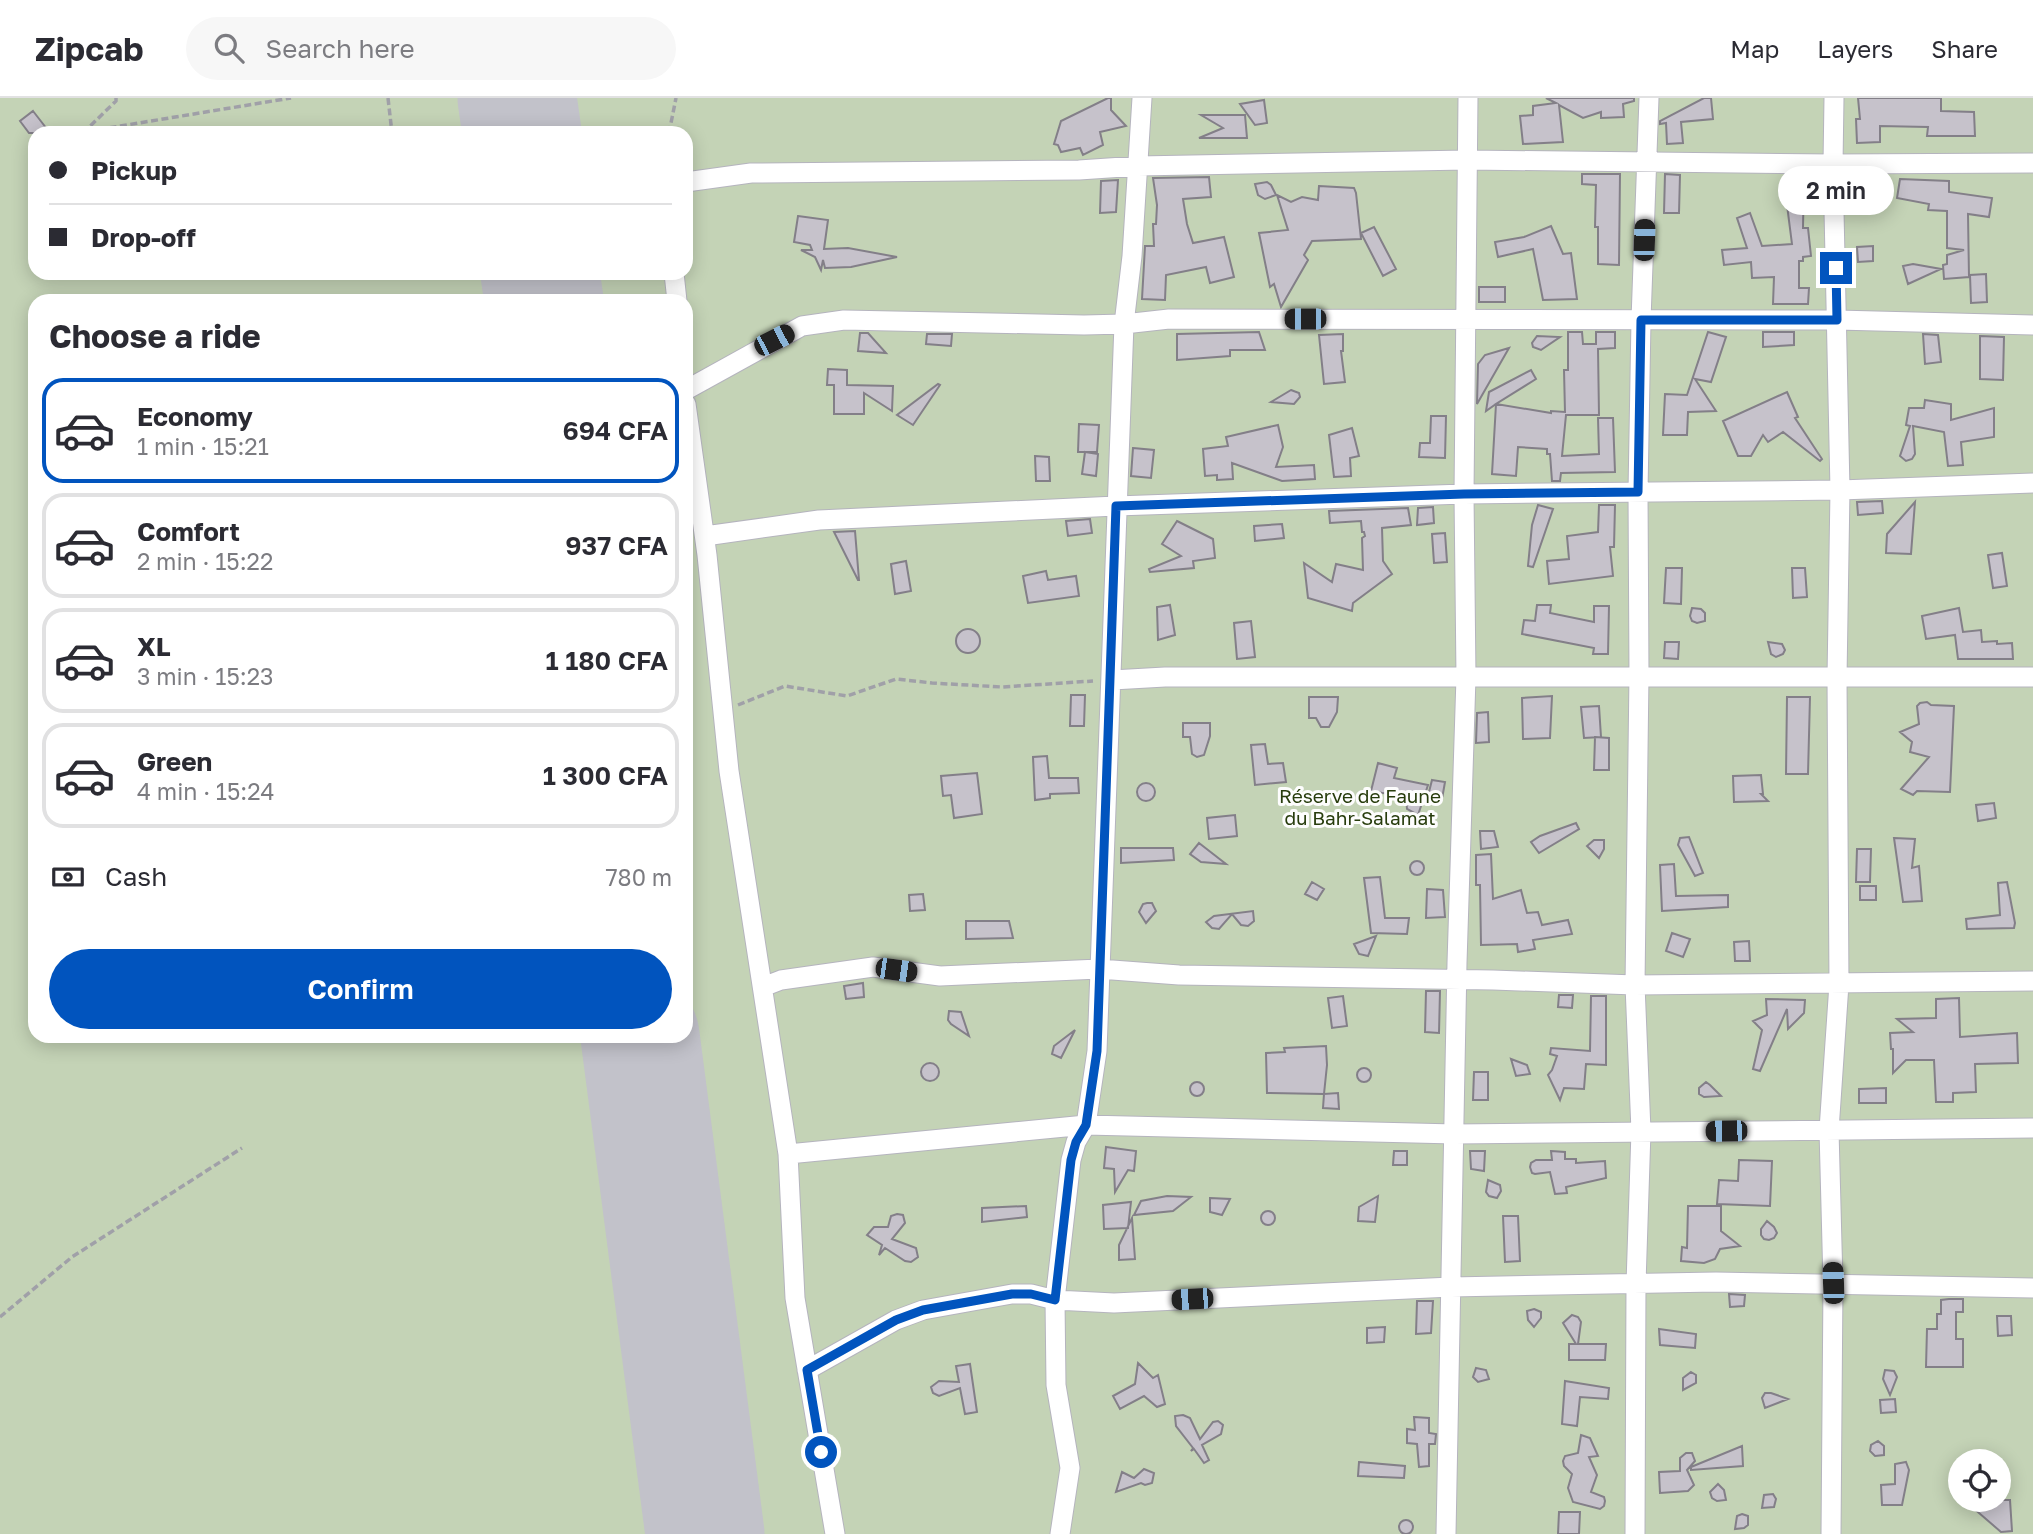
<!DOCTYPE html>
<meta charset="utf-8">
<style>
:root{--surface:#fff;--page:#f7f7f7;--text:#2b2b33;--muted:#7c7c81;--line:#e1e1e2;--accent:#0154be}
body{margin:0;font-family:"Golos Text",sans-serif;background:var(--page);color:var(--text);height:100vh;display:flex;flex-direction:column;font-size:26px;white-space:nowrap}
*{box-sizing:border-box;margin:0}
p{font-size:23px;color:var(--muted)}
.icon{flex:none;width:38px;height:38px;fill:none;stroke:currentColor;stroke-width:2;stroke-linecap:round;stroke-linejoin:round}
.map{position:relative;flex:1;overflow:hidden}
.sheet{position:absolute;left:28px;top:196px;width:665px;height:749px;display:flex;flex-direction:column;background:var(--surface);border-radius:21px;box-shadow:0 4px 18px #0003}
.sheet>*{flex:none}
.hud{position:absolute;left:28px;top:28px;width:665px;height:154px;border-radius:21px;box-shadow:0 4px 18px #0003;display:grid;align-content:center;height:154px;padding:0 21px;background:var(--surface)}
.buttons{position:absolute;left:1948px;top:1351px;display:grid;gap:14px}
.buttons a{display:grid;place-items:center;width:63px;height:63px;border-radius:50%;background:var(--surface);box-shadow:0 4px 18px #0003;font-size:35px}
.end{position:absolute;width:32px;height:32px;margin:-16px;border:9px solid #0154be;background:#fff;box-shadow:0 0 0 4px #fff}
.from{border-radius:50%}
.bubble{position:absolute;height:49px;border-radius:24px;background:var(--surface);box-shadow:0 4px 18px #0003;font-size:23px;font-weight:600;line-height:49px;text-align:center}
.car{position:absolute;width:21px;height:42px;margin:-21px -10px;border-radius:9px;box-shadow:0 0 5px 2px #0007;background:linear-gradient(#222 24%,#8ab4d8 0 40%,#222 0 76%,#8ab4d8 0 86%,#222 0)}
.hud b{display:flex;align-items:center;gap:24px;height:66px;font-size:26px}
.hud b+b{border-top:2px solid var(--line)}
.hud i{width:18px;height:18px;background:var(--text)}
ul{padding:0;list-style:none}
li{display:flex;align-items:center;gap:21px;height:105px;margin:0 14px 10px;padding:0 7px;border:4px solid var(--line);border-radius:21px}
li div{flex:1}
li b{display:block;font-size:26px}
li em{font-style:normal;font-weight:600}
li.active{border-color:var(--accent)}
li>.icon{width:63px;height:63px;stroke-width:1.5}
h2{padding:0 21px;font-size:32px;line-height:84px}
.pay{display:flex;align-items:center;gap:18px;height:77px;padding:0 21px;font-size:26px}
.pay p{margin-inline-start:auto}
.action{display:flex;gap:14px;margin-top:auto;padding:14px 21px}
.action a{flex:1;height:80px;border-radius:42px;background:var(--accent);color:#fff;font-size:28px;font-weight:600;line-height:80px;text-align:center}
header{display:flex;align-items:center;gap:42px;box-sizing:border-box;height:98px;padding:0 35px;background:var(--surface);border-bottom:2px solid var(--line)}
header strong{font-size:33px}
nav{display:flex;gap:38px;margin-inline-start:auto;font-size:24px}
.search{width:490px;height:63px;background:var(--page);display:flex;align-items:center;gap:18px;box-sizing:border-box;padding:0 24px;border-radius:38px;color:var(--muted);font-size:26px}
.map>svg:first-child{display:block}
.green{fill:#c4d3b6;fill-rule:evenodd}
.lines{fill:none;stroke-linecap:round;stroke-linejoin:round}
.runway{stroke:#c2c2ca;stroke-width:119}
.building{fill:#c6c2cb;stroke:#837f88;stroke-width:2}
.minor-casing{stroke:#b5b4be;stroke-width:21}
.path{stroke:#a0a0a8;stroke-width:3.5;stroke-dasharray:7 3.5;stroke-linecap:butt}
.minor{stroke:#fff;stroke-width:19}
.route{stroke:#0154be;stroke-width:9}
.labels{text-anchor:middle;dominant-baseline:central;stroke-width:6;stroke-linejoin:round;paint-order:stroke}
.park-label{font-size:19px;fill:#273c0c;stroke:#fdfdfd}
</style>
<header>
<strong>Zipcab</strong>
<div class="search"><svg class="icon" aria-label="search" viewBox="0 0 24 24"><circle cx="10" cy="10" r="6"/><path d="M15 15l6 6"/></svg>Search here</div>
<nav><a>Map</a><a>Layers</a><a>Share</a></nav>
</header>
<div class="map">
<svg width="2033" height="1436" viewBox="0 0 2033 1436">
<rect width="100%" height="100%" fill="#efeff9"/>
<path class="green" d="M0 0H2033V1436H0ZM35 35H686V175H35ZM35 203H686V938H35ZM1960 1363H1998V1402H1960Z"/>
<g class="lines">
<path class="runway" d="M517 0 522 35
M540 175 544 203
M640 938 705 1436"/>
</g>
<path class="building" d="M1108 0H1111V12L1126 28 1100 34 1103 47 1083 57 1080 50 1061 54 1058 47 1054 46 1061 23Z
M1546 0H1634V3L1623 6 1624 19 1601 20V14L1583 20 1559 7 1563 44 1523 46 1520 18 1533 17V8L1556 5Z
M1704 0H1711L1713 21 1681 24 1683 45 1667 46 1666 25 1660 26V23Z
M1858 0H1941V13L1974 14 1975 38H1927L1928 29 1880 28V44L1857 45 1856 21H1860Z
M1264 2 1267 25 1255 27 1240 6Z
M33 13 50 35H29L20 23Z
M1201 17H1245L1247 40H1199L1223 30Z
M1582 76H1620L1619 167 1598 166V129H1595L1596 87 1582 86Z
M1665 76 1680 77 1679 115H1664Z
M1785 78H1804L1803 130H1808L1811 158 1803 159V163H1799V190H1809L1808 206H1773L1774 179 1752 180 1751 164 1724 167 1722 152 1747 150 1737 120 1750 115 1762 148 1792 146 1787 107H1785Z
M1209 79 1211 99 1183 101 1187 126 1193 145 1224 139 1234 179 1210 185 1206 169 1166 177 1165 202 1142 201 1145 148H1154L1153 126H1156L1157 107 1153 80Z
M1900 81 1949 83V94L1992 100 1989 119 1968 116 1969 179 1944 181 1943 167 1947 166V157L1964 152 1947 150V113L1928 112 1929 106 1897 100Z
M1118 82 1116 114 1100 115 1101 83Z
M1267 84 1271 87 1276 97 1265 101 1258 97 1255 86Z
M1319 88 1354 90 1356 95 1361 141 1312 143 1304 157 1308 162 1281 209 1274 186 1270 189 1259 135 1288 132 1277 97 1291 104 1302 99 1318 102Z
M798 118 828 122 824 151 848 150 897 159 851 169 825 170 823 162 821 172 815 159 801 152H812L810 147 794 144Z
M1551 128 1563 156 1571 155 1577 201 1543 202 1533 151 1498 159 1495 144 1524 139Z
M1374 129 1396 171 1383 178 1361 135Z
M1873 148V163L1858 164 1857 149Z
M1913 166 1941 171 1908 186 1903 168Z
M1986 176 1987 204 1971 205 1970 177Z
M1479 189H1505V204H1479Z
M1259 234 1265 252H1230V258L1177 262V236Z
M1568 234H1582L1583 246H1596V234H1615V250L1598 251 1599 317H1566L1562 358 1599 356 1598 320H1613L1615 374 1561 375 1560 383H1552L1550 356H1547V351L1518 349 1516 378 1492 376 1496 306 1486 313 1489 294 1531 272 1536 281 1496 306 1551 315V313L1565 314 1564 272H1568Z
M1708 234 1726 239 1711 284 1695 281 1716 313 1688 314 1687 337H1663L1665 296 1687 297Z
M1763 234H1794V247L1763 249Z
M860 235H868L886 255 858 253Z
M927 236H952L951 248 926 246Z
M1343 236V253H1341L1345 284 1324 286 1319 237Z
M1923 236 1938 237 1941 264 1925 266Z
M1537 238 1560 239 1541 252 1533 249 1532 245Z
M1980 238 2004 239 2003 282 1980 281Z
M1509 250 1477 306 1478 266 1485 257Z
M828 271 847 272V287L893 288 892 313 864 295V316H834V287H827Z
M938 286 940 287 913 327 897 317Z
M1291 292 1299 295 1300 299 1294 306 1271 304Z
M1787 294 1798 319 1795 320 1822 361 1820 363 1783 334 1768 344 1763 337 1751 358H1738L1723 323Z
M1925 302 1951 306V322L1994 310V339L1961 344 1963 367 1948 368 1944 334 1913 328 1915 356 1912 361 1906 363 1900 358 1910 328 1906 327 1909 310H1924Z
M1431 318H1446L1445 360 1419 359 1420 345H1430Z
M1079 326 1099 327 1097 354H1078Z
M1278 327 1283 349 1276 369 1314 367 1315 381 1282 383 1232 365 1233 381 1217 382V377L1205 378 1203 351 1228 348 1226 339Z
M1352 330 1359 358 1350 360 1351 378 1334 379 1329 337Z
M1133 350 1154 352 1151 380 1131 378Z
M1085 354 1098 356 1096 378 1082 376Z
M1035 358 1049 359 1050 383H1036Z
M1882 403 1883 415 1858 417 1857 404Z
M1915 404 1911 456 1886 455 1887 436Z
M1538 407 1553 411 1533 469 1528 468 1532 427Z
M1599 407H1615L1614 449H1610L1613 478 1549 486 1547 463 1569 461 1567 438 1598 434Z
M1433 409 1434 425 1417 427 1418 410Z
M1408 410 1411 427 1382 430 1383 463 1392 476 1353 505 1352 513 1308 500 1304 465 1332 484 1336 466 1363 472 1362 440 1365 438 1364 434H1362L1361 423 1330 425 1329 413Z
M1090 421 1092 435 1068 438 1066 423Z
M1177 423 1213 441 1215 460 1193 463 1194 470 1150 474 1149 471 1181 458 1162 446Z
M1282 426 1284 440 1255 443 1254 428Z
M855 433 859 482H858L834 434Z
M1445 435 1447 464 1434 465 1432 436Z
M2002 455 2007 488 1993 490 1988 457Z
M906 463 911 493 895 496 891 466Z
M1666 470H1682L1681 506 1664 505Z
M1792 470H1805L1807 499 1793 500Z
M1046 473 1048 482 1076 478 1079 498 1028 505 1023 478Z
M1170 507 1175 537 1158 542 1157 509Z
M1537 507H1551L1550 515 1594 524V508H1609L1608 556H1593L1594 550 1522 536 1524 522 1535 523Z
M1692 510 1701 511 1705 515V523L1697 525 1692 523 1690 518Z
M1959 510 1963 534 1981 532 1982 544 1997 543V546L2012 545 2013 561H1958L1955 537 1926 541 1922 518Z
M1251 523 1255 559 1237 561 1234 525Z
M956 543a12 12 0 1 1 24 0a12 12 0 1 1-24 0Z
M1665 544H1679L1678 561 1664 560Z
M1768 544 1782 546 1785 552 1783 556 1776 559 1771 556Z
M1071 597H1085L1084 628H1070Z
M1552 598 1550 640 1523 641 1522 600Z
M1309 599H1338L1337 614 1329 629H1321L1316 620H1309Z
M1787 599H1810L1808 676H1786Z
M1927 604 1931 607 1954 608 1950 694 1917 693 1913 697 1901 691 1929 659 1910 654 1912 644 1900 634 1919 626 1917 608 1920 605Z
M1599 608 1601 639 1584 640 1581 609Z
M1488 614 1489 644 1476 645 1477 615Z
M1183 625H1210V638L1204 657 1197 659 1192 656 1190 639H1183Z
M1595 639 1609 640V672H1594Z
M1265 646 1268 666 1283 665 1286 684 1255 687 1251 647Z
M1047 658 1049 680H1078L1079 695 1050 696V700L1035 702 1033 659Z
M1378 665 1397 670 1394 680 1428 687 1418 717 1407 711 1406 699 1371 693Z
M977 675 982 716 954 720 951 697 943 698 941 678Z
M1761 677 1763 696H1761L1768 703 1734 704 1733 678Z
M1432 682 1445 684 1442 701 1428 698Z
M1137 694a9 9 0 1 1 18 0a9 9 0 1 1-18 0Z
M1994 705 1996 720 1978 723 1976 707Z
M1235 717 1237 738 1209 741 1207 720Z
M1576 725 1579 731 1539 755 1531 744 1540 738Z
M1480 733H1494L1498 749 1481 751Z
M1689 739 1703 775 1695 778 1678 747 1680 740Z
M1894 740 1915 741 1912 770 1919 768 1922 803 1903 804Z
M1594 742H1604V751L1599 760 1587 748Z
M1199 745 1226 766 1201 764 1190 756Z
M1121 750H1173L1174 762 1121 765Z
M1857 751H1871L1870 784H1856Z
M1491 756 1493 801 1521 792 1527 815 1538 814 1542 827 1568 822 1572 836 1533 842 1535 851 1518 854 1517 846 1481 847 1480 787H1476V757Z
M1410 770a7 7 0 1 1 14 0a7 7 0 1 1-14 0Z
M1674 766 1676 798 1728 797V809L1662 813 1660 767Z
M1380 779 1385 820H1409L1407 836 1371 835 1364 780Z
M1312 784 1324 791 1317 802 1305 796Z
M2007 784 2015 825 2014 830 1967 831 1966 821 2000 817 1998 785Z
M1860 788H1876V802H1860Z
M1427 791 1443 792 1445 819 1426 820Z
M923 796 925 812 910 813 909 797Z
M1147 805H1152L1156 813 1146 825 1139 814 1143 806Z
M1253 813 1254 823 1248 828 1241 827 1232 816 1219 831 1212 830 1206 824 1214 818Z
M966 823H1009L1013 840 966 841Z
M1672 835 1690 841 1683 859 1666 853Z
M1376 838 1368 858 1359 856 1354 846Z
M1749 843 1750 863H1735L1734 844Z
M863 885 864 899 846 901 844 888Z
M1426 893H1440L1439 935 1425 934Z
M1559 897H1573L1572 910 1558 909Z
M1343 898 1347 928 1332 930 1328 900Z
M1591 898H1606V967L1586 966 1584 991 1564 990 1560 1002 1548 977 1552 972 1557 958 1550 956 1551 950 1590 953Z
M1959 900 1960 939 2017 935 2018 965 1975 966 1976 994 1953 995V1004H1936L1934 962H1906L1893 975V951H1891L1890 935 1913 934 1897 921 1936 920V901Z
M1766 901 1805 902 1804 915 1788 931 1787 911 1760 973 1753 971 1762 932 1753 923 1767 917Z
M949 913 961 914 969 938 951 926 948 922Z
M1075 932 1061 960 1052 956 1054 948Z
M1326 948 1327 967 1324 996 1338 995 1339 1011 1323 1010 1324 996 1267 995 1266 955 1285 954 1284 950Z
M1511 961 1527 967 1530 976 1516 978Z
M921 974a9 9 0 1 1 18 0a9 9 0 1 1-18 0Z
M1357 977a7 7 0 1 1 14 0a7 7 0 1 1-14 0Z
M1474 974H1488V1002H1473Z
M1190 991a7 7 0 1 1 14 0a7 7 0 1 1-14 0Z
M1706 984 1710 987 1721 998 1704 999 1699 996V990Z
M1886 990V1005H1859V991Z
M1106 1049 1136 1053 1134 1073 1128 1072 1115 1094 1114 1071 1104 1070Z
M1394 1053H1407V1067H1393Z
M1470 1053H1485L1484 1073 1471 1071Z
M1551 1053 1565 1054V1061H1576V1065L1605 1063 1606 1080 1566 1089 1567 1095 1555 1096 1550 1074 1535 1076 1532 1075 1530 1069 1531 1065 1536 1062H1552Z
M1739 1062 1772 1063 1770 1108 1717 1106 1719 1082 1738 1083Z
M1488 1082 1500 1087 1501 1093 1497 1100 1489 1098 1486 1094Z
M1167 1098 1191 1099 1173 1113 1134 1117 1141 1103Z
M1378 1098 1375 1124 1358 1123 1359 1109Z
M1210 1100 1230 1101 1222 1117 1210 1114Z
M1131 1104 1128 1130 1104 1131 1103 1107Z
M1026 1108 1027 1119 982 1124V1110Z
M1688 1108H1721V1133L1740 1148 1720 1151 1715 1161 1704 1165 1681 1163 1682 1149 1687 1150Z
M1261 1120a7 7 0 1 1 14 0a7 7 0 1 1-14 0Z
M897 1116 903 1117 905 1125 892 1141 916 1150 918 1159 911 1164 905 1163 885 1150 879 1157 882 1147 867 1137 874 1129H888L891 1118Z
M1503 1118H1518L1520 1163 1505 1164Z
M1132 1120 1135 1161 1119 1162V1147Z
M1767 1123 1774 1129 1777 1135 1774 1140 1769 1142 1764 1141 1761 1137V1131Z
M1729 1196 1745 1197 1744 1208 1730 1209Z
M1949 1201H1963V1214H1956V1241H1963V1269H1926L1927 1231H1937V1216H1941V1202Z
M1417 1203H1433L1431 1235 1416 1236Z
M1534 1211 1541 1214V1220L1534 1229 1528 1222 1527 1213Z
M1572 1217 1578 1219 1581 1224 1578 1246H1606L1605 1262H1569V1246H1576L1563 1225Z
M1997 1218H2011L2012 1237 1998 1238Z
M1385 1229 1384 1244 1367 1245V1230Z
M1659 1231 1696 1236 1695 1250 1660 1247Z
M1138 1265 1153 1280 1158 1277 1165 1306 1157 1309 1144 1298 1120 1311 1113 1298 1135 1286Z
M970 1266 977 1314 965 1316 960 1290 939 1298 933 1295 931 1289 939 1283 959 1284 956 1268Z
M1476 1270 1486 1272 1489 1281 1478 1284 1473 1279Z
M1885 1272 1894 1273 1897 1279 1890 1297 1883 1281Z
M1691 1274 1696 1277V1285L1683 1292V1280Z
M1565 1283 1609 1290 1608 1301 1580 1299 1577 1328 1562 1326Z
M1765 1295H1771L1788 1301 1765 1310 1762 1300Z
M1895 1301 1896 1314 1881 1315 1880 1302Z
M1183 1317 1190 1320 1200 1341 1213 1324 1218 1323 1223 1327 1221 1336 1202 1347 1209 1362 1204 1365 1194 1351 1191 1353 1193 1350 1176 1328 1175 1318Z
M1414 1319 1429 1320V1335L1436 1336 1435 1346H1429V1368L1419 1369 1417 1346 1407 1345V1331L1415 1332Z
M1581 1337 1590 1340 1598 1358 1589 1359 1597 1377 1591 1394 1604 1399 1605 1403 1604 1408 1600 1411 1573 1404 1568 1390 1572 1376 1564 1368 1563 1363 1565 1358 1578 1355Z
M1878 1343 1884 1348V1357L1875 1358 1870 1353 1871 1347Z
M1742 1348 1743 1368 1691 1372V1369Z
M1686 1355H1692L1695 1363 1687 1372 1694 1387 1688 1393 1660 1395 1659 1374 1680 1373V1360Z
M1359 1364 1405 1368 1404 1380 1358 1378Z
M1906 1364 1909 1372 1902 1407H1882L1881 1387 1895 1386V1366Z
M1144 1371 1154 1375 1152 1385 1145 1387 1141 1385 1116 1394 1122 1374 1134 1380Z
M1718 1386 1724 1392 1726 1402 1717 1403 1712 1400 1710 1394Z
M1773 1396 1776 1401 1774 1409 1762 1410 1764 1397Z
M1964 1402H2010L2012 1433 2001 1434Z
M1559 1414H1580L1579 1436H1558Z
M1742 1416 1748 1418V1427L1744 1430 1735 1431 1737 1418Z
M1399 1429a7 7 0 1 1 14 0a7 7 0 1 1-14 0Z"/>
<g class="lines">
<g class="minor-casing">
<path id="minor" d="M1142 0 1132 158 1124 226 1097 953 1086 1027 1076 1044 1071 1062 1055 1202 1114 1205 1451 1189 1716 1184 2033 1190
M686 84 751 75 1079 72 1138 68 1467 62 1833 66 2033 65
M674 175 677 203
M686 292 802 228 844 222 1084 227 1124 226 1169 221 1837 222 2033 227
M686 306 707 457 729 673 788 1056 795 1200 835 1436
M705 438 819 422 1116 408 1464 396 1840 392 2033 385
M1112 582 1165 579H2033
M763 889 781 882 873 869 940 878 1099 871 1179 877 1493 882 1635 887 2033 883
M788 1056 1086 1027 1455 1036 2033 1030
M807 1272 896 1222 923 1212 1012 1196H1031L1055 1202 1056 1287 1070 1370 1060 1436
M1446 1436 1457 865 1466 579 1464 396 1468 0
M1635 1436 1636 1186 1641 1033 1635 887 1639 577 1638 394 1641 222 1649 0
M1831 1436 1833 1185 1829 1032 1839 886 1837 580 1840 392 1833 66 1834 0"/>
</g>
<path class="path" d="M116 0V3L84 34 291 0
M388 0 392 35
M669 35 676 0
M738 607 785 588 847 598 896 581 932 585 1002 589 1093 583
M0 1219 72 1159 242 1050"/>
<use href="#minor" class="minor"/>
</g>
<g class="lines">
<path class="route" d="M821 1354 807 1272 896 1222 923 1212 1012 1196H1031L1055 1202 1071 1062 1076 1044 1086 1027 1097 953 1116 408 1464 396 1638 394 1641 222H1837L1836 170"/>
</g>
<g class="labels">
<g class="park-label">
<text x="1360" y="697">Réserve de Faune<tspan x="1360" dy="22">du Bahr-Salamat</tspan></text>
</g>
</g>
</svg>
<div class="buttons">
<a><svg class="icon" aria-label="locate" viewBox="0 0 24 24"><circle cx="12" cy="12" r="6"/><path d="M12 2v4M12 18v4M2 12h4M18 12h4"/></svg></a>
</div>
<i class="end from" style="left:821px;top:1354px"></i>
<i class="end" style="left:1836px;top:170px"></i>
<div class="bubble" style="left:1778px;top:68px;width:116px">2 min</div>
<i class="car" style="left:1644px;top:142px;rotate:2deg"></i>
<i class="car" style="left:1305px;top:221px;rotate:270deg"></i>
<i class="car" style="left:774px;top:242px;rotate:63deg"></i>
<i class="car" style="left:896px;top:872px;rotate:98deg"></i>
<i class="car" style="left:1726px;top:1033px;rotate:269deg"></i>
<i class="car" style="left:1833px;top:1185px;rotate:358deg"></i>
<i class="car" style="left:1192px;top:1201px;rotate:267deg"></i>
<div class="hud">
<b><i class="from"></i>Pickup</b>
<b><i></i>Drop-off</b>
</div>
<section class="sheet">
<h2>Choose a ride</h2>
<ul>
<li class="active"><svg class="icon" aria-label="car" viewBox="0 0 24 24"><path d="M5 17H2v-5l4-1 3-4h7l3 4 3 1v5h-3M9 17h6M6 11h13"/><circle cx="7" cy="17" r="2"/><circle cx="17" cy="17" r="2"/></svg><div><b>Economy</b><p>1 min · 15:21</p></div><em>694 CFA</em></li>
<li><svg class="icon" aria-label="car" viewBox="0 0 24 24"><path d="M5 17H2v-5l4-1 3-4h7l3 4 3 1v5h-3M9 17h6M6 11h13"/><circle cx="7" cy="17" r="2"/><circle cx="17" cy="17" r="2"/></svg><div><b>Comfort</b><p>2 min · 15:22</p></div><em>937 CFA</em></li>
<li><svg class="icon" aria-label="car" viewBox="0 0 24 24"><path d="M5 17H2v-5l4-1 3-4h7l3 4 3 1v5h-3M9 17h6M6 11h13"/><circle cx="7" cy="17" r="2"/><circle cx="17" cy="17" r="2"/></svg><div><b>XL</b><p>3 min · 15:23</p></div><em>1 180 CFA</em></li>
<li><svg class="icon" aria-label="car" viewBox="0 0 24 24"><path d="M5 17H2v-5l4-1 3-4h7l3 4 3 1v5h-3M9 17h6M6 11h13"/><circle cx="7" cy="17" r="2"/><circle cx="17" cy="17" r="2"/></svg><div><b>Green</b><p>4 min · 15:24</p></div><em>1 300 CFA</em></li>
</ul>
<div class="pay"><svg class="icon" aria-label="cash" viewBox="0 0 24 24"><path d="M3 7h18v10H3z"/><circle cx="12" cy="12" r="2"/></svg>Cash<p>780 m</p></div>
<div class="action"><a>Confirm</a></div>
</section>
</div>
